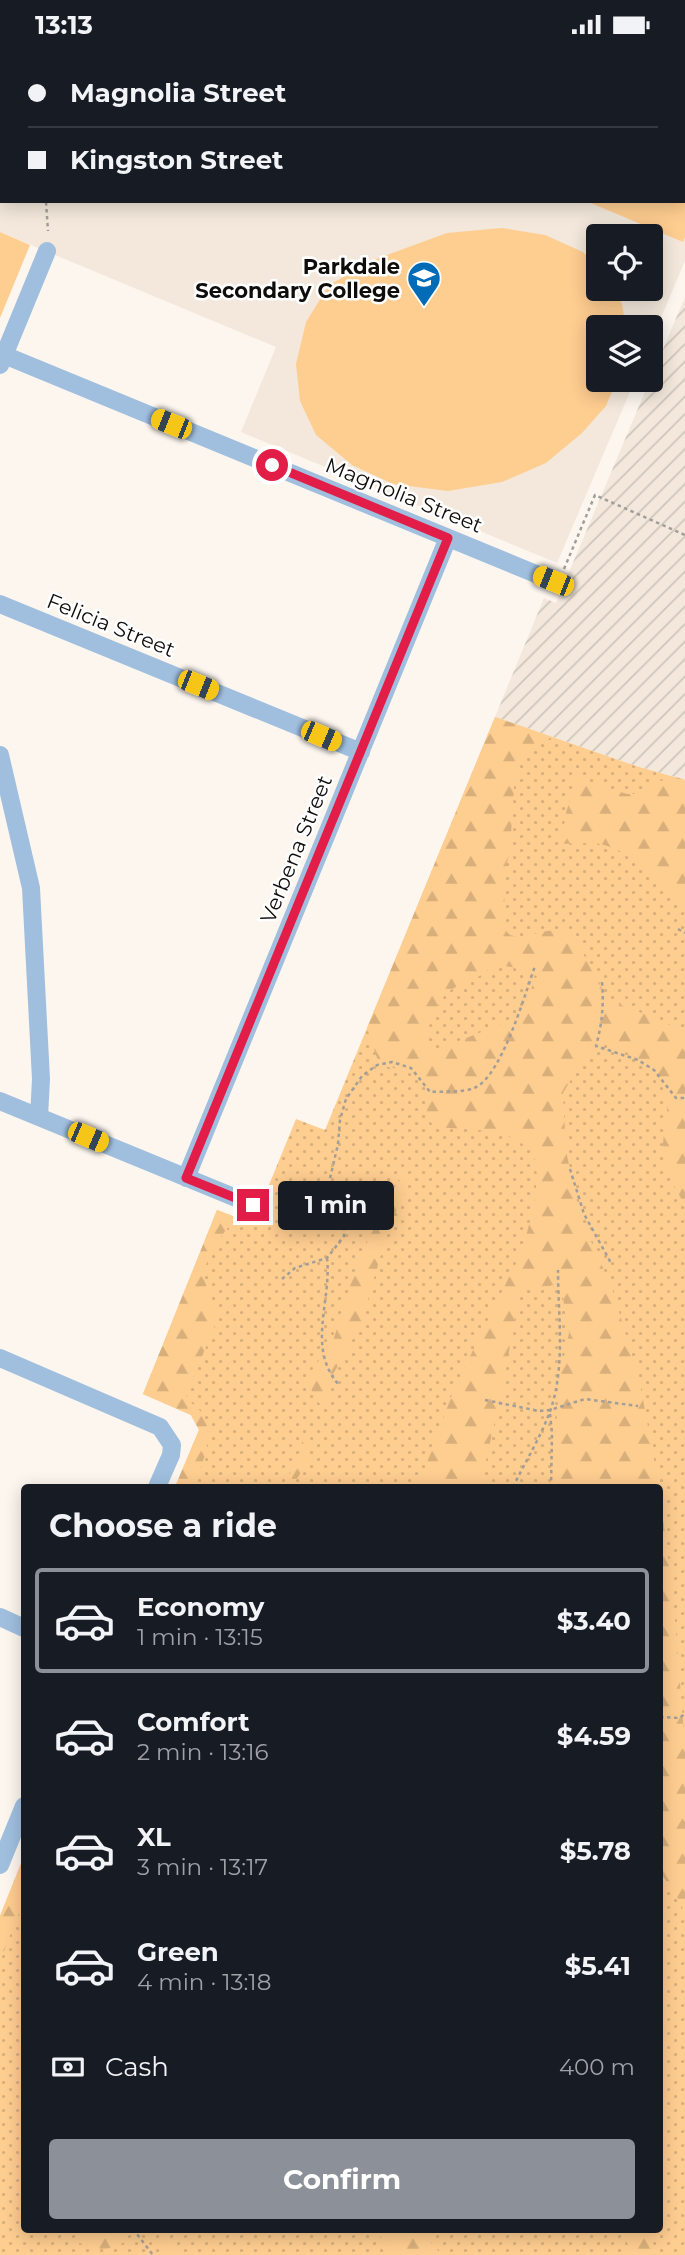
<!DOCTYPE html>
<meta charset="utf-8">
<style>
:root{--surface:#171b24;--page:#242831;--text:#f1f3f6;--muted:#9ea1a6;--line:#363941;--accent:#8c9099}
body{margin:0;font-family:Montserrat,sans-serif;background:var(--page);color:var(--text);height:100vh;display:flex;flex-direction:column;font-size:26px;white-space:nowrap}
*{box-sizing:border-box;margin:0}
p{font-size:23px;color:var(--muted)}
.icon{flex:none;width:38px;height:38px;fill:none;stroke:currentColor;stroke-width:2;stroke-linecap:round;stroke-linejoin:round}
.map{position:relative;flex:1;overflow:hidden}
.side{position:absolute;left:21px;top:1435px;width:642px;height:749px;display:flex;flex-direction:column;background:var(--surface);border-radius:7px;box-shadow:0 4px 18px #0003}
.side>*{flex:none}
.guide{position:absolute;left:0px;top:0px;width:686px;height:154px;box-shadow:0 4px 18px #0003;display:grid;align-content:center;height:154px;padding:0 28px;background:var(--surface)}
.buttons{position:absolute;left:586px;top:175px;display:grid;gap:14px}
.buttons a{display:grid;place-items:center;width:77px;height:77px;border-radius:7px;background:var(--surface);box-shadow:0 4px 18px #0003;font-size:35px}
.end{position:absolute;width:32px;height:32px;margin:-16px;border:9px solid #e11d48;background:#fff;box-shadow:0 0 0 4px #fff}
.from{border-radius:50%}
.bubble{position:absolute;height:49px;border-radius:7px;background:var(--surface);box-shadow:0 4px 18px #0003;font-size:23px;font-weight:700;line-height:49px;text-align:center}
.car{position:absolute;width:21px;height:42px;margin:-21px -10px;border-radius:9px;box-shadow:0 0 5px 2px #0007;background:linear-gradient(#f5c518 24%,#345 0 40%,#f5c518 0 76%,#345 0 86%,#f5c518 0)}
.guide b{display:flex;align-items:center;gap:24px;height:66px;font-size:26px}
.guide b+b{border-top:2px solid var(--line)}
.guide i{width:18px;height:18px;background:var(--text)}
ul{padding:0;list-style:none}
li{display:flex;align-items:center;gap:21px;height:105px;margin:0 14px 10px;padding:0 14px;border:4px solid transparent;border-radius:7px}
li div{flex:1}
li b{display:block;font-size:26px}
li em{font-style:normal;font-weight:700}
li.current{border-color:var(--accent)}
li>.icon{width:63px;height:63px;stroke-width:1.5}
h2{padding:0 28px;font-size:32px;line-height:84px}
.pay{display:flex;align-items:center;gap:18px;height:77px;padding:0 28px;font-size:26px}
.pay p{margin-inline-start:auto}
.button{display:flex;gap:14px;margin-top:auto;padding:14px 28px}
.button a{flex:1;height:80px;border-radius:7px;background:var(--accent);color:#fff;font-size:28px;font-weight:700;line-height:80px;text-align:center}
.status{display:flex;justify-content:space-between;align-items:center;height:49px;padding:0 35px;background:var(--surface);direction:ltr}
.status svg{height:19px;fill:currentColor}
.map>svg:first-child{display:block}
.built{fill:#f3e8db;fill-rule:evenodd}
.industrial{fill:url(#industrial-furrows)}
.grass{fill:url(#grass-dots)}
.forest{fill:url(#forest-firs);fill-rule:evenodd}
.green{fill:#fecd90}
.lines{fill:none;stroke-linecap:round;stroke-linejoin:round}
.path{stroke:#a29e99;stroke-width:2.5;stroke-dasharray:3.5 3.5;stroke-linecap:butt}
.minor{stroke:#a0bfdf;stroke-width:18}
.route{stroke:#e11d48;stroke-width:9}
.labels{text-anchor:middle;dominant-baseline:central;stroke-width:5;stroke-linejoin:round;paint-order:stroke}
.poi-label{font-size:21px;font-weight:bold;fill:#0f0d0b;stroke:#fff;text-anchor:end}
.street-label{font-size:21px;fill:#0f0d0b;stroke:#fff}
</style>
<div class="status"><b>13:13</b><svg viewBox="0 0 49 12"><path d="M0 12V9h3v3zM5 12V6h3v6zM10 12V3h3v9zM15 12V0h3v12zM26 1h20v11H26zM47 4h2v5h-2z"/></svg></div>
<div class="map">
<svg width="685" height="2206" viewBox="0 0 685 2206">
<defs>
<pattern id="industrial-furrows" width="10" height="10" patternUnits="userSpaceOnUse" patternTransform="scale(1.75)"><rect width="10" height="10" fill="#f3e8db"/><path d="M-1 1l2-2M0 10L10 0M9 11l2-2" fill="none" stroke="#cfc6bb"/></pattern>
<pattern id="grass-dots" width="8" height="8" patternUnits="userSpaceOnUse" patternTransform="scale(1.75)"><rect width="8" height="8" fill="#fecd90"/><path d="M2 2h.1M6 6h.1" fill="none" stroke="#d8af7b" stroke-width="1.8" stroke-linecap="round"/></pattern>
<pattern id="forest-firs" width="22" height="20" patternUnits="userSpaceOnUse" patternTransform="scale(1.75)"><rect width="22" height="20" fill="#fecd90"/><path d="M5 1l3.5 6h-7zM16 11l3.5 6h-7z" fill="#d8af7b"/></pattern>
</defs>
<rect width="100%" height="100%" fill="#fcf6ef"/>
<path class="built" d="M0 0 683 2H2V152H684L685 2V212L651 292V278H598V331H635L557 514 241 383 276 298 0 183ZM598 187H651V240H598Z"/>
<path class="industrial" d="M685 248V731L636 717 495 668 544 549 556 554Z"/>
<path class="grass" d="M495 668 636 717 685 731V2206H0V1867L24 1807V2180H660V1438H175L199 1381 191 1366 143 1345 217 1161 253 1175 296 1070 325 1081Z"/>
<path class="forest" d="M495 668 552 688 529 702 519 717 514 738 510 801 505 822 504 877 508 885C526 894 545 875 566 884 582 891 593 932 608 947 622 961 645 963 663 972 671 976 678 983 685 988V1156C676 1140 665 1124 663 1105 662 1091 666 1075 667 1061 668 1024 637 1008 609 994L602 996 579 1017 563 1044 566 1102 581 1170 612 1239 640 1334 659 1438H555L554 1395 562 1317 569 1284 562 1243 559 1238 552 1236 525 1241 518 1252 503 1336 480 1438H418L454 1340 521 1204C528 1182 545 1124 532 1104 523 1092 508 1087 495 1084 476 1079 455 1080 436 1078 422 1069 428 1050 429 1035L409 1022 382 1017 378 1012 367 979ZM499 916 512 918 537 927 518 968 432 1003 425 993C428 977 438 947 454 939 460 935 469 935 475 930 483 925 489 919 499 916Z
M676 728 685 731V862C662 834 636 803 600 795 588 793 573 795 561 795L566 764 576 729 627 745H639L656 733Z
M402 1124 408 1125 410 1131 389 1178 362 1271 344 1307 330 1330V1354L327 1359 323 1358 315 1350 310 1337V1324L334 1289 359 1209Z
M217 1161 238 1169C224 1180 200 1214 205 1232 208 1245 217 1256 218 1269L186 1346C189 1354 196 1356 201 1363 217 1386 202 1416 192 1438H175L199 1381 191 1366 143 1345Z
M306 1387 310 1389C314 1408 301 1422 292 1438H282L299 1408 303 1388Z
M660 1447 673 1545 685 1697V1868L681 1854 660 1823Z
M24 1807V1851L0 1912V1867Z
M76 2181H120L124 2187V2193C113 2203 89 2201 77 2192Z
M158 2181H166L175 2206H167Z
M375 2181H420L442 2206H396Z
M622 2181H650L656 2206H632Z"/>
<path class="green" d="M387 0H621L625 2H386Z
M685 27V188L683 193 586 152H684Z
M502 179 545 186 583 203 598 219V240H613L622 255 626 278H598V331H617L606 357 582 384 546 414 502 433 448 442 393 435 352 416 316 386 300 352 296 315 306 273 329 236 376 210 447 184Z
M0 183 30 196 0 269Z"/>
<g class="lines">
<path class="path" d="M0 146H2
M46 153 48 182
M564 520 595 446 685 486
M678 880 685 884
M602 933C604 956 602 975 596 997L638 1011 654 1021 676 1049H685
M570 1120 584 1165 611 1214
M327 1209C332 1252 306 1299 339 1336
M282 1230 295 1219 327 1209 344 1187V1173L328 1138 338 1095 340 1071 346 1050 362 1027 377 1016 392 1013 411 1019 430 1043C443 1042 462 1044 474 1039 501 1029 525 945 535 917
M485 1351 539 1362 550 1361 585 1350 638 1357
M550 1365 552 1384 551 1438
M513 1438C527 1409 548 1377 555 1345 564 1303 558 1263 558 1221
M660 1668 680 1669 685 1664
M133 2180 153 2206
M170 2180 172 2186"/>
<path class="minor" d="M4 306 553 532
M0 316 47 202
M0 555 361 703
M0 706 31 839 41 1030 39 1068
M0 1052 253 1156
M186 1129 448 489
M0 1309 160 1378 172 1396 171 1406 157 1438
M0 1568 24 1579
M0 1816 24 1757"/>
</g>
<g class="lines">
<path class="route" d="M253 1156 186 1129 448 489 272 416"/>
</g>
<defs>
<g id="school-pin" transform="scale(1.75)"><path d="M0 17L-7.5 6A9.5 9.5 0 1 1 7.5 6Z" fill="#006cb7" stroke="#fff"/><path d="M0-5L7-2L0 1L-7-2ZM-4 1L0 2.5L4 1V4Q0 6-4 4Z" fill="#fff"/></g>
</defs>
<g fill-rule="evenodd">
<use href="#school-pin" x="424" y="229"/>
</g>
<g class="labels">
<g class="poi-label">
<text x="400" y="217">Parkdale<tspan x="400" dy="24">Secondary College</tspan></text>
</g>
<g class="street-label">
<text transform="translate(404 446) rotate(22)">Magnolia Street</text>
<text transform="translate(111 576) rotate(22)">Felicia Street</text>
<text transform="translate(296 800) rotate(-68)">Verbena Street</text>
</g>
</g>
</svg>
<div class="buttons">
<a><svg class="icon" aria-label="locate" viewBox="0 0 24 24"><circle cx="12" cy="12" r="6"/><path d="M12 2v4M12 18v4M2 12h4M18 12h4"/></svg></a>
<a><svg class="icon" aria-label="layers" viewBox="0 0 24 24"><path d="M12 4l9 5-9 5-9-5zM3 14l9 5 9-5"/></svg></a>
</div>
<i class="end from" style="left:272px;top:416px"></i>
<i class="end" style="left:253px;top:1156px"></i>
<div class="bubble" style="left:278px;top:1132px;width:116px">1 min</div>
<i class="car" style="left:171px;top:375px;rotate:292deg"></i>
<i class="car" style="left:553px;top:532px;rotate:292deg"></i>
<i class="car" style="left:198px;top:636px;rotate:112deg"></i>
<i class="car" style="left:321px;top:687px;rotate:113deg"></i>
<i class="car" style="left:88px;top:1088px;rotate:113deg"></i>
<div class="guide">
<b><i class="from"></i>Magnolia Street</b>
<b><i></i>Kingston Street</b>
</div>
<section class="side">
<h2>Choose a ride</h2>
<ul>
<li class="current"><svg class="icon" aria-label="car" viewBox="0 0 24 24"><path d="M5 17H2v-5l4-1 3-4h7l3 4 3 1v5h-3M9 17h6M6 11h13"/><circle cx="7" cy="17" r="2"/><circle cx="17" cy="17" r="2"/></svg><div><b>Economy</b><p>1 min · 13:15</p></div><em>$3.40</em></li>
<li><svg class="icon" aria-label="car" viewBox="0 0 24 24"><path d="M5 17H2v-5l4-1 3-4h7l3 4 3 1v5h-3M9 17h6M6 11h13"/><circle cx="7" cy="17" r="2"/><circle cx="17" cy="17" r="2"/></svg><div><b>Comfort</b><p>2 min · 13:16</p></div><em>$4.59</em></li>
<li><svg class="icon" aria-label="car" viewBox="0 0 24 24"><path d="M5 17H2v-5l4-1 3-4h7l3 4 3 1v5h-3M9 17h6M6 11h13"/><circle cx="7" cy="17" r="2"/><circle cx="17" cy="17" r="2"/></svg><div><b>XL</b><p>3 min · 13:17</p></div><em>$5.78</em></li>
<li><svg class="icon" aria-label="car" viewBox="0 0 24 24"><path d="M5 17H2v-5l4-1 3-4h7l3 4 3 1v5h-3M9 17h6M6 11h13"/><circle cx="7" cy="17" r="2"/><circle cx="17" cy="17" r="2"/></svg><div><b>Green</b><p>4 min · 13:18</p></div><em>$5.41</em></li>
</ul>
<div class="pay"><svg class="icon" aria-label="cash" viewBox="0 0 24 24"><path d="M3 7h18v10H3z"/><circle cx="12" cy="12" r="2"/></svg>Cash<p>400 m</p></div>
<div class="button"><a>Confirm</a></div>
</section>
</div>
